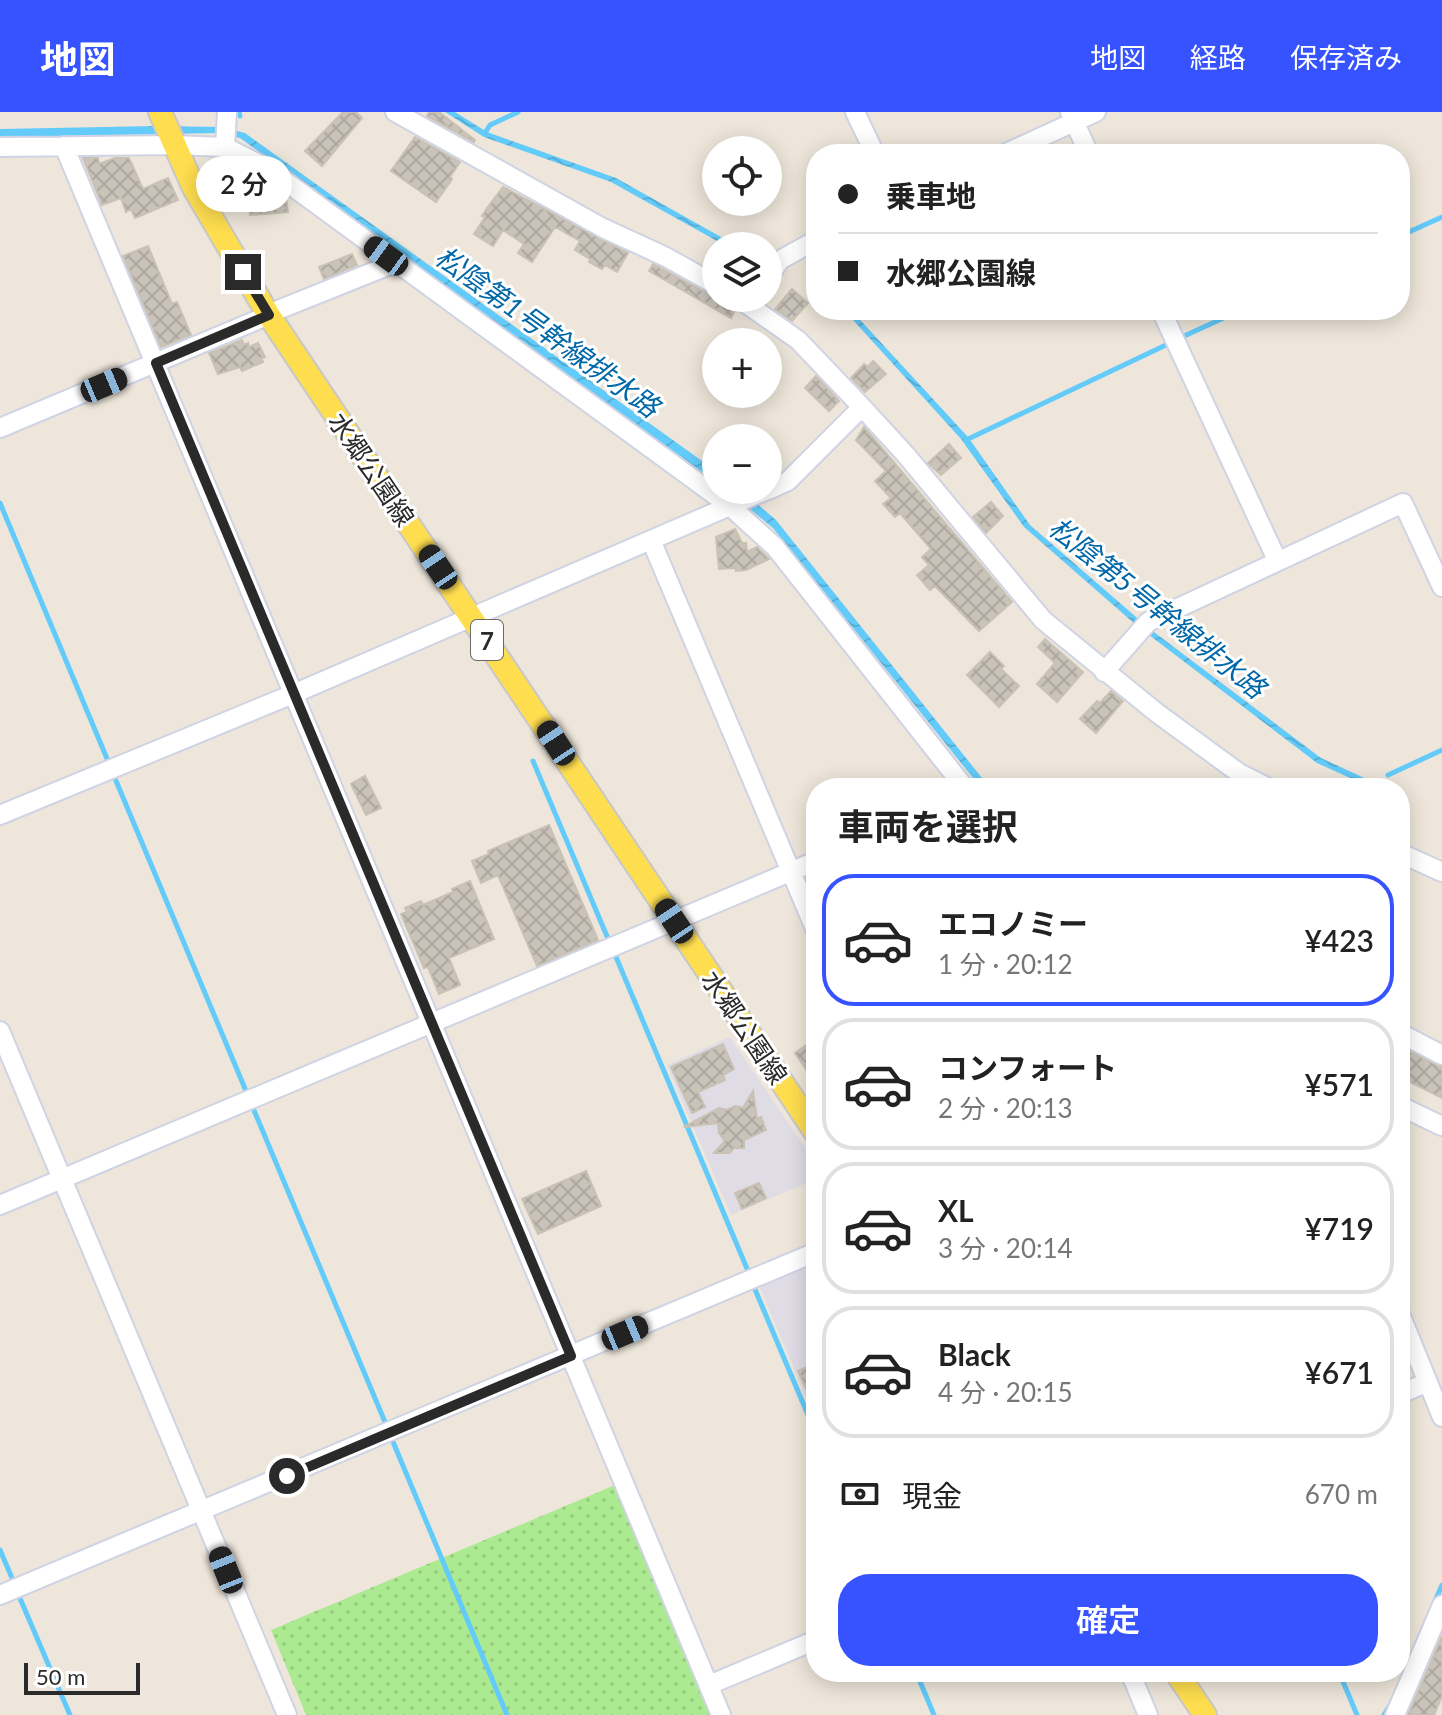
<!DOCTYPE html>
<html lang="ja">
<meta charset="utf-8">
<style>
:root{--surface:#fff;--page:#f6f6f6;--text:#222;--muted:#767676;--line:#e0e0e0;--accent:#3653ff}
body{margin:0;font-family:Lato,"Noto Sans JP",sans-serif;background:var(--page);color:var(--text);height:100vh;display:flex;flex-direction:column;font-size:30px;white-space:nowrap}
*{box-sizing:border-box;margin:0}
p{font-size:26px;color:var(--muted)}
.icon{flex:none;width:44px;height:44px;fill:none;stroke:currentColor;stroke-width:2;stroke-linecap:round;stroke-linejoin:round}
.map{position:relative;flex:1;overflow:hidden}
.drawer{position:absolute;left:806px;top:666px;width:604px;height:904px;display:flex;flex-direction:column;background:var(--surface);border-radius:32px;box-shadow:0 4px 20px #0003}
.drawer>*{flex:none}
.hud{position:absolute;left:806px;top:32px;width:604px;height:176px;border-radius:32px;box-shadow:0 4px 20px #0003;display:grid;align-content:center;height:176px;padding:0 32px;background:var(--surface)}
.buttons{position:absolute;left:702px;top:24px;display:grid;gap:16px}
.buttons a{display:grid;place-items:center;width:80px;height:80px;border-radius:50%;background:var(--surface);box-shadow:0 4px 20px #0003;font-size:40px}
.scale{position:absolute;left:24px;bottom:20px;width:116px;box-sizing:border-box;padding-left:8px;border:4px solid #2a2a2a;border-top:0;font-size:22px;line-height:28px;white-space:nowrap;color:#2a2a2a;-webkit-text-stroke:6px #fff;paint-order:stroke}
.end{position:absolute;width:36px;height:36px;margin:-18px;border:10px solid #2a2a2a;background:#fff;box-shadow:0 0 0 4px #fff}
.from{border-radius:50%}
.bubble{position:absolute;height:56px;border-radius:28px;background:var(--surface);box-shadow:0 4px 20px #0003;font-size:26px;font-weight:600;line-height:56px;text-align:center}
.car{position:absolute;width:24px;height:48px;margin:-24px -12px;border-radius:10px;box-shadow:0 0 6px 2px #0007;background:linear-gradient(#222 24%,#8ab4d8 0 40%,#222 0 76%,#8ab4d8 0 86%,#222 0)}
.hud b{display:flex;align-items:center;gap:28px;height:76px;font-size:30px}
.hud b+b{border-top:2px solid var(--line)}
.hud i{width:20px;height:20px;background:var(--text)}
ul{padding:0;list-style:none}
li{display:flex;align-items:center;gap:24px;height:132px;margin:0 16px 12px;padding:0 16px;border:4px solid var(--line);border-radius:32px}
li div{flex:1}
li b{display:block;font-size:30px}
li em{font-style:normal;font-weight:600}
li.on{border-color:var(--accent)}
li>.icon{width:72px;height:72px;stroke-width:1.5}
h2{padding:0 32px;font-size:36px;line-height:96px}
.pay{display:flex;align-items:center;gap:20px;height:88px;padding:0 32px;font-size:30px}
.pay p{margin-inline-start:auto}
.button{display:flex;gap:16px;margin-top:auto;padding:16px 32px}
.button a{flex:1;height:92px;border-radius:32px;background:var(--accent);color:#fff;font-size:32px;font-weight:600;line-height:92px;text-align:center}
header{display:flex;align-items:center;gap:48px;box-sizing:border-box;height:112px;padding:0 40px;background:var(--accent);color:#fff}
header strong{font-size:38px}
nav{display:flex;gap:44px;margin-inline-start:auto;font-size:28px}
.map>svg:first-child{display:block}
.industrial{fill:#dfdce5}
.green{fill:url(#green-dots)}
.water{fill:url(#water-waves)}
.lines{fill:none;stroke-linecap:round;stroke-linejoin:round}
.stream{stroke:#63cbfa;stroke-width:5}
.building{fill:url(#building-cross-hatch);stroke:#c9c2b4;stroke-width:2}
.minor-casing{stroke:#cfd3e4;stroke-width:22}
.major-casing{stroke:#c8c8c8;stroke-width:26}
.minor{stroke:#fff;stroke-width:18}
.major{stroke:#fedd4f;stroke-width:22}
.route{stroke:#2a2a2a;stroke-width:10}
.labels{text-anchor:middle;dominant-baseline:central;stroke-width:6;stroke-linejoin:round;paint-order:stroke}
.shield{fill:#fff;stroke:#6a6a6a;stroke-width:2}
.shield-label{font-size:24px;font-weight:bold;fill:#2a2a2a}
.street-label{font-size:26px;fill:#2a2a2a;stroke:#fff}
.water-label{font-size:28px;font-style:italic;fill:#0067a8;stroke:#fff}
</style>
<header>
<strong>地図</strong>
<nav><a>地図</a><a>経路</a><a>保存済み</a></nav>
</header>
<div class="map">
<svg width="1442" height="1603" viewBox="0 0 1442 1603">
<defs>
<pattern id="green-dots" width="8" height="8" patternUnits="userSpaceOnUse" patternTransform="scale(2)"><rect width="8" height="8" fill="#acea91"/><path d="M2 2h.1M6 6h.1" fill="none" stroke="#94c97d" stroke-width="1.8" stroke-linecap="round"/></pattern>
<pattern id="water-waves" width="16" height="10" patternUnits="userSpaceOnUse" patternTransform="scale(2)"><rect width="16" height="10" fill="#63cbfa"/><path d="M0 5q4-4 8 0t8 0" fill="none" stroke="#56aed6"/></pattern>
<pattern id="building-cross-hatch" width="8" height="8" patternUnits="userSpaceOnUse" patternTransform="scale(2)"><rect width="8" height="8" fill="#c9c3ba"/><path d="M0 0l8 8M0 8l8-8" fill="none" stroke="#ada8a0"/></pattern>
</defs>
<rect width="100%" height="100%" fill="#eee6da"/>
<path class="industrial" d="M730 925 816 1052V1067L731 1103 667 953Z
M816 1148V1309L758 1171Z"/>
<path class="green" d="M615 1373 711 1603H306L271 1518Z"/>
<path class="water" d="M445 0H455L487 20 616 66 737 134H726L611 70 484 25Z
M156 14 221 15 245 21 716 359V370L240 26 220 21 0 25V17Z
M844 198H851L968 325 1030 413 1150 517 1321 646 1386 676H1372L1317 651 1136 513 1024 415 961 327Z
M727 378H741L776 408 990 676H981L773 416Z"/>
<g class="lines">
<path class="stream" d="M239 0 240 4
M485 21 490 13 518 0
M1400 124 1442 105
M1182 225 1241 198
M966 328 1168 232
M0 391 108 649
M533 649 609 829
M1388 663 1442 638
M114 664 246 979
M616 845 748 1159
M253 996 385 1310
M754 1175 816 1322
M391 1325 507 1603
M0 1438 12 1466
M19 1484 70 1603
M1435 1489 1442 1473
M916 1560 934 1603
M1339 1560 1357 1603
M1384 1603 1392 1590"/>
</g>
<path class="building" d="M343 0H356L362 6 322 54 305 39Z
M429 0H439L475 28 474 30 427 4Z
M415 25 460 50 450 65 452 67 436 90 391 59Z
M83 46H98L99 52 115 46H129L143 77 168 66 178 88 135 106 131 97 126 100 121 86 102 93Z
M268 72 272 79 277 78 286 85 288 100 250 103 248 77 256 76V73Z
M503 75 628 141 617 160 605 153 602 157 589 150 590 147 575 138 580 129 555 115 532 150 518 141 524 132 503 118 493 134 474 122 485 105 482 104 487 96Z
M148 134 172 192 177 190 191 223 161 235 123 144Z
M352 142 357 153 324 167 319 155Z
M653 152 710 183 726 188 735 198 731 206 649 159Z
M792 177 808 191 792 209 775 197Z
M242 228 244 233 248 231 249 235 258 231 265 245 261 246 263 250 242 259 240 255 218 262 209 241Z
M873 249 886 262 865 280 851 266 864 252 868 255Z
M816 264 839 289 829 299 805 276Z
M864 315 1012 490 979 519 935 474 930 478 917 463 929 453 922 445 931 437 900 401 895 405 883 392 891 386 875 369 886 359 856 328Z
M949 332 961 346 941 363 928 351Z
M991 390 1003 404 986 421 973 405Z
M735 417 742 431H746L747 440 757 435 769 447 746 458 736 459 735 456 719 457 716 425Z
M1045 527 1083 560 1057 590 1037 572 1055 551 1038 535Z
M990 540 1004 554 1001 557 1019 574 999 595 967 563Z
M1111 579 1123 589 1096 621 1080 607 1097 589 1100 591Z
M365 664 381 696 366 703 351 672Z
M549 713 598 828 537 854 498 763 481 771 472 749 489 742 488 739Z
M470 769 494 827 449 846 460 873 439 882 428 855 424 856 401 802 407 800 405 796 421 789 423 793 453 780 452 777Z
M816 926V972L795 941Z
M723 932 734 957 723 963 725 968 698 980 705 995 692 1001 671 955Z
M1400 935 1442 955V986L1410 970 1411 967 1406 965 1408 960 1400 956Z
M753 979 757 1007 761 1005 766 1018 744 1028V1036H734L730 1041H714L725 1029 719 1021 718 1011 684 1015 719 996 727 998 735 994 743 996Z
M586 1059 601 1094 538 1122 522 1087Z
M759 1071 766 1086 742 1097 735 1081Z
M809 1254 816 1270 815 1296 798 1259Z
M1442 1524V1584L1434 1603H1408Z"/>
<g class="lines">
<g class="minor-casing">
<path id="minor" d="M395 0 603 116 666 145 716 173
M855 0 875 42
M1070 0 1089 42
M64 34 721 1603
M0 35 174 33 225 35 267 56 730 394 775 435 965 676
M225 35 227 0
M1004 42 1096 0
M768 166 780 148 816 128
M738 186 798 228 862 295 906 343 1043 508 1157 601 1239 661 1269 676
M1161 198 1277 448
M268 202 395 151
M0 316 269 203
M768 378 788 369 862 295
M651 428 816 819
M1104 560 1148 510 1403 391 1442 475
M0 703 293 582 767 378
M1400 741 1442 760
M0 919 287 1603
M1400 921 1442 943
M1400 994 1442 1014
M0 1093 816 749
M1400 1202 1442 1305
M1400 1282 1428 1270
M0 1483 816 1140
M1130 1560 1148 1603
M709 1573 816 1528
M1395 1603 1442 1493"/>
</g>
<g class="major-casing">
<path id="major" d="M160 0 194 76 268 202 816 1021
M1176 1560 1205 1603"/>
</g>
<use href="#minor" class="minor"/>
<use href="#major" class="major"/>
</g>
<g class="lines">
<path class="route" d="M243 160 269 203 156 251 571 1244 287 1364"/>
</g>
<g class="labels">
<rect class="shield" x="471" y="508" width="32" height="40" rx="6"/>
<g class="shield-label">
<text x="487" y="528">7</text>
</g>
<g class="street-label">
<text transform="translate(372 357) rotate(56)">水郷公園線</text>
<text transform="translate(745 915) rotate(56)">水郷公園線</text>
</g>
<g class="water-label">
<text transform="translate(548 219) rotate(36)">松陰第1号幹線排水路</text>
<text transform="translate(1158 495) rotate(39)">松陰第5号幹線排水路</text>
</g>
</g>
</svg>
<div class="buttons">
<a><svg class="icon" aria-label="locate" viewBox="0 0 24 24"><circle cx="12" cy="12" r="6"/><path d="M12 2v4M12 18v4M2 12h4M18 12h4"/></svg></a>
<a><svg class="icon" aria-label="layers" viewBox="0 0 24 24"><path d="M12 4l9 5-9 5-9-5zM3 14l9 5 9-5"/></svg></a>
<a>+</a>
<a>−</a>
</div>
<div class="scale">50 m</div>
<i class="end from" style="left:287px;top:1364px"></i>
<i class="end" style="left:243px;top:160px"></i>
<div class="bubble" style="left:196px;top:44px;width:96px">2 分</div>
<i class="car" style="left:386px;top:144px;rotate:306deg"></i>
<i class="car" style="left:104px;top:273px;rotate:67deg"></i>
<i class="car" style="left:438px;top:455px;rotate:326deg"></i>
<i class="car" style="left:556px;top:631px;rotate:327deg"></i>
<i class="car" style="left:674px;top:809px;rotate:326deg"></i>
<i class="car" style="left:625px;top:1221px;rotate:67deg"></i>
<i class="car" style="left:226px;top:1458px;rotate:338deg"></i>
<div class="hud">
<b><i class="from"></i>乗車地</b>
<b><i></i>水郷公園線</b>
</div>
<section class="drawer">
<h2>車両を選択</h2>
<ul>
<li class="on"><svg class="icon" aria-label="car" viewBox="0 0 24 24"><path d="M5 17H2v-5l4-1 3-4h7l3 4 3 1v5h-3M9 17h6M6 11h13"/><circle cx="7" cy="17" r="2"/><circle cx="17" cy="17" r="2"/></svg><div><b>エコノミー</b><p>1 分 · 20:12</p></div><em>¥423</em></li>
<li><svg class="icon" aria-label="car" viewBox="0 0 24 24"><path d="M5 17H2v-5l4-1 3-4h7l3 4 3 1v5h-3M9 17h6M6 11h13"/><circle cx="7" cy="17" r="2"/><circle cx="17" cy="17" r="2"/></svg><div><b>コンフォート</b><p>2 分 · 20:13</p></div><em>¥571</em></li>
<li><svg class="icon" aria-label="car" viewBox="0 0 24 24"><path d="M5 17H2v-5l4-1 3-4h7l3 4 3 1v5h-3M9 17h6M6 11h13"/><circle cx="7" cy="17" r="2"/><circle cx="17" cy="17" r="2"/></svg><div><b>XL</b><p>3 分 · 20:14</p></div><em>¥719</em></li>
<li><svg class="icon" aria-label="car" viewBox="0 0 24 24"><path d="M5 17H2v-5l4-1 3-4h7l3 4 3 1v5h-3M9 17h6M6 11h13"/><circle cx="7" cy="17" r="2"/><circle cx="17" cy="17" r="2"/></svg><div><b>Black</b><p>4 分 · 20:15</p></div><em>¥671</em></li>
</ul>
<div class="pay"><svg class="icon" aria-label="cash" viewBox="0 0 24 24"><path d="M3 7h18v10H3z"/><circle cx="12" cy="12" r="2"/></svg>現金<p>670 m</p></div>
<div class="button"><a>確定</a></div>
</section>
</div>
